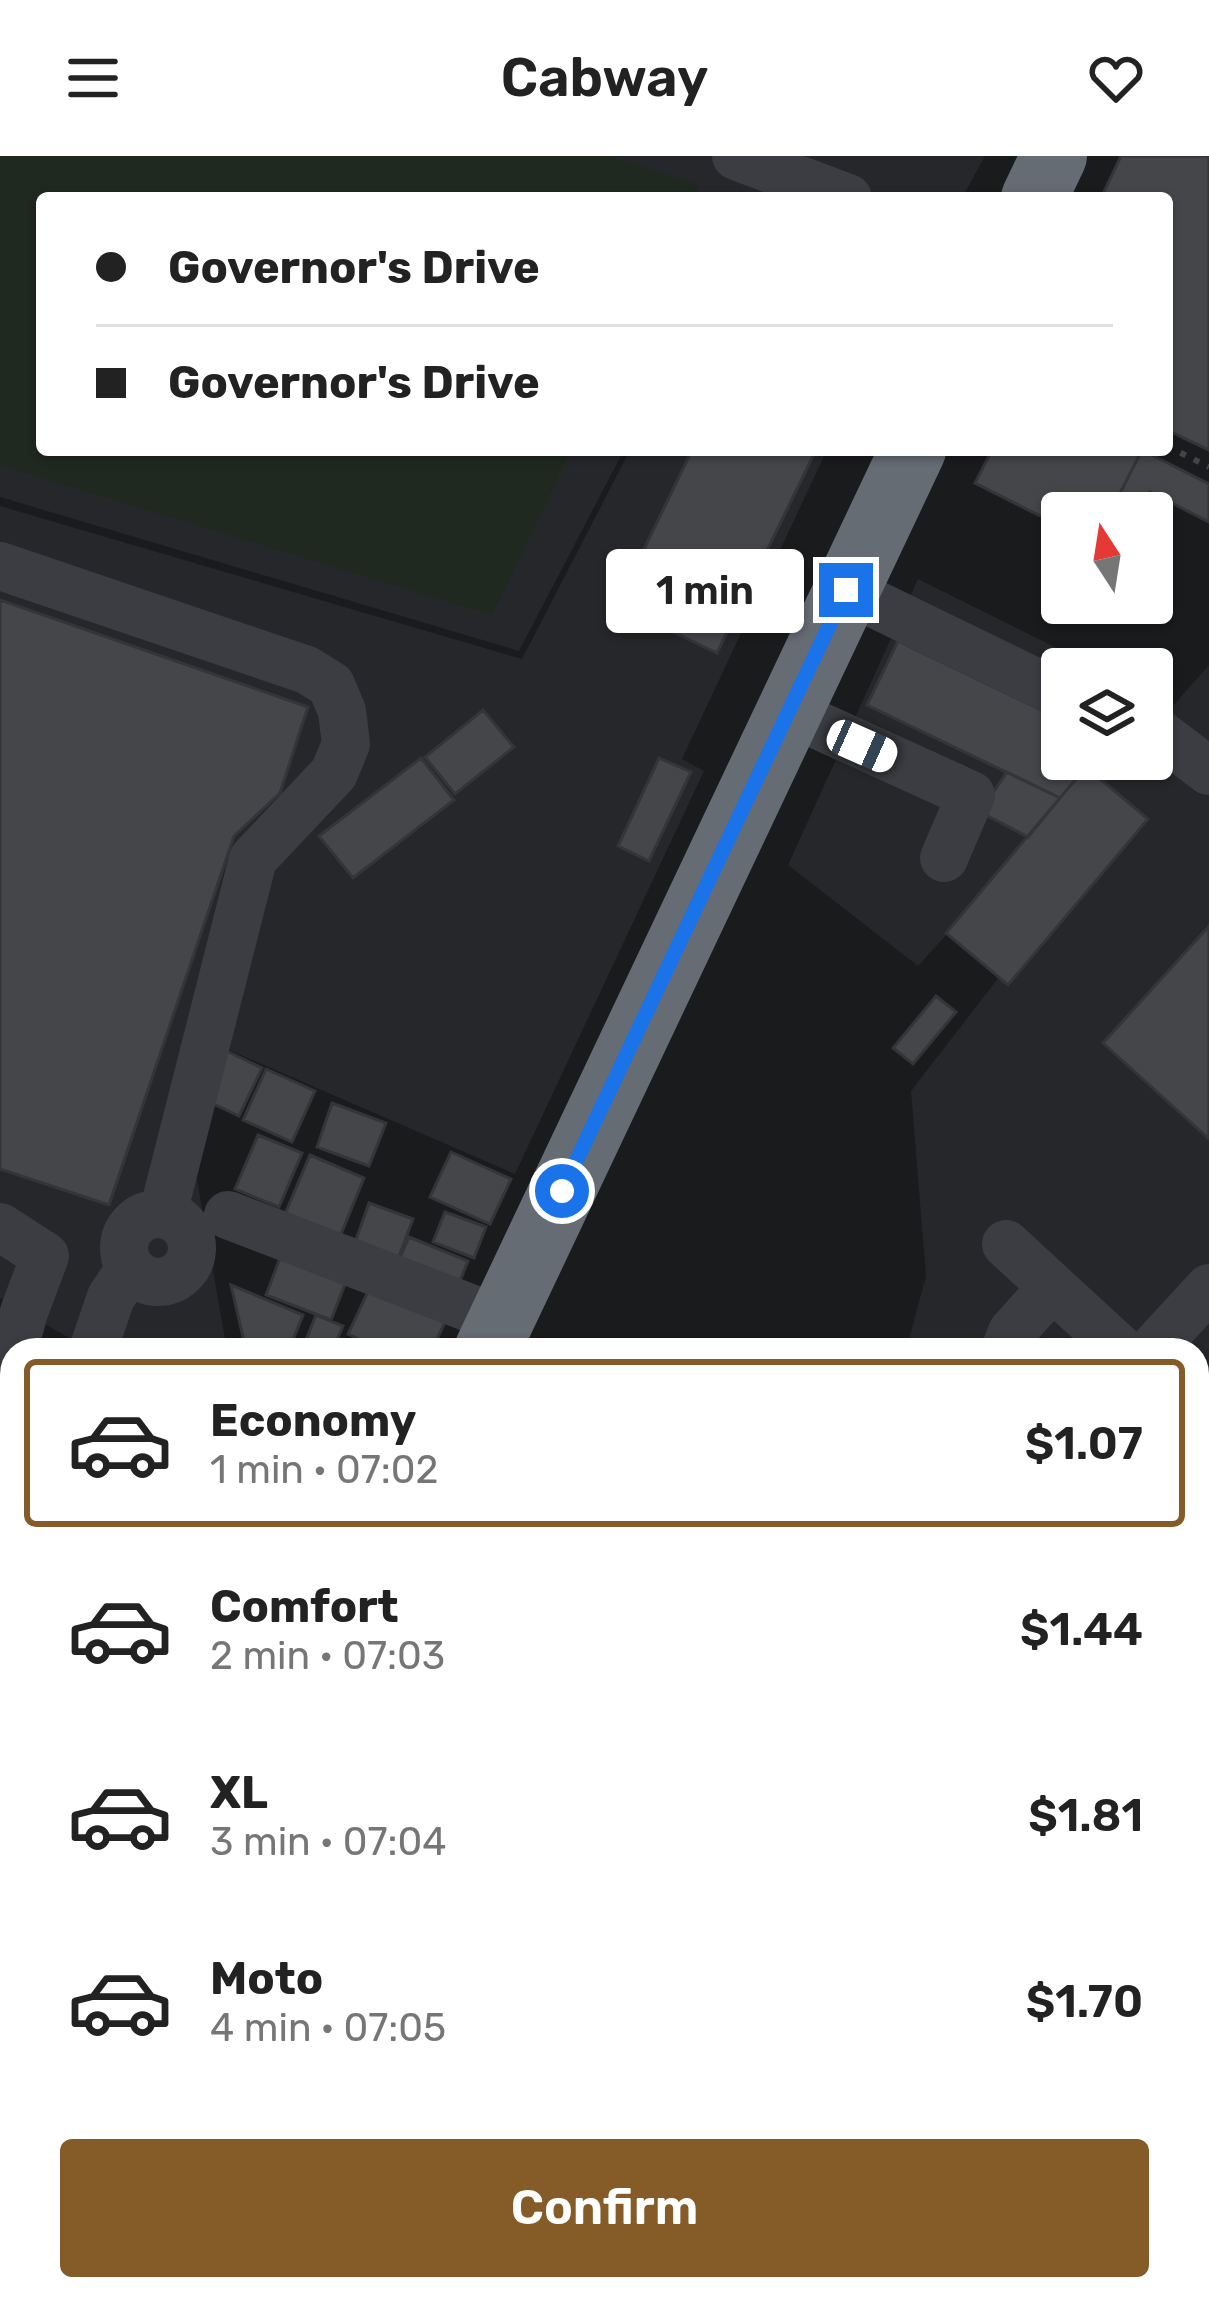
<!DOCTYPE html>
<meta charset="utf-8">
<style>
:root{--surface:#fff;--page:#f6f6f6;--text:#222;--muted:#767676;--line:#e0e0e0;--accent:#855b28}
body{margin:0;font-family:Rubik,sans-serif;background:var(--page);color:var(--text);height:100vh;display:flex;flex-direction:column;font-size:45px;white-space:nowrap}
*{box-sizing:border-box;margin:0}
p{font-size:39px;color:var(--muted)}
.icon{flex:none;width:66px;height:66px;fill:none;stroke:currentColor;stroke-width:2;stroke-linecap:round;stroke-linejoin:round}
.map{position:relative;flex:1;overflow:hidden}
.side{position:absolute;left:0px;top:1182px;width:1209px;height:963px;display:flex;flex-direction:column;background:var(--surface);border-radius:36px 36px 0 0;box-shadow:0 3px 9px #0004}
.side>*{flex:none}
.banner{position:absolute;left:36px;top:36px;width:1137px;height:264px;border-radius:12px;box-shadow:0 3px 9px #0004;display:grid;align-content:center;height:264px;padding:0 60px;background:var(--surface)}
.needle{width:78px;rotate:348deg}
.fabs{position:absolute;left:1041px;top:336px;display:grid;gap:24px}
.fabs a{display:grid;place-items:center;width:132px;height:132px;border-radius:12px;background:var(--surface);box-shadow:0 3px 9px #0004;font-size:60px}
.end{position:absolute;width:54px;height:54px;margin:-27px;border:15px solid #1a73e8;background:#fff;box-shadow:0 0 0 6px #fff}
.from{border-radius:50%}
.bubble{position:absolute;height:84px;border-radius:12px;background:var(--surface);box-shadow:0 3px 9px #0004;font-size:39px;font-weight:600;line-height:84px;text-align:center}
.car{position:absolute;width:36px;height:72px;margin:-36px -18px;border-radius:15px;box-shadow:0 0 9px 3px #0007;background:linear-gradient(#fff 24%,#345 0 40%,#fff 0 76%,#345 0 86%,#fff 0)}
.banner b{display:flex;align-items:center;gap:42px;height:114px;font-size:45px}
.banner b+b{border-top:3px solid var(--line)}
.banner i{width:30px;height:30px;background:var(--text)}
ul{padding:21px 0 0;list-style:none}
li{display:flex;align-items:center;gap:36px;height:168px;margin:0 24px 18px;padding:0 36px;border:6px solid transparent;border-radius:12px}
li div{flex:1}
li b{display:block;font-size:45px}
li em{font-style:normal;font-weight:600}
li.current{border-color:var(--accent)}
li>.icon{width:108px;height:108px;stroke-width:1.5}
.action{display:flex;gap:24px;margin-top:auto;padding:24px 60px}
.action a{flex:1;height:138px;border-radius:12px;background:var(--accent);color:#fff;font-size:48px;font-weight:600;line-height:138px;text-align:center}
header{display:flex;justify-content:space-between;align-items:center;height:156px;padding:0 60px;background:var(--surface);font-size:54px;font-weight:600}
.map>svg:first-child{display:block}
.built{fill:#26272a}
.green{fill:#1f2920}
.building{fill:#44464a;stroke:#343539;stroke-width:3}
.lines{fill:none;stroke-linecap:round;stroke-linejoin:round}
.path{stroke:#414449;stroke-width:6;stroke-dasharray:6 9;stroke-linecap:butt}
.minor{stroke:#3b3d42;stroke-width:48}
.highway{stroke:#666c74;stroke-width:66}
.route{stroke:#1a73e8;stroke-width:15}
</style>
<header><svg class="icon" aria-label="menu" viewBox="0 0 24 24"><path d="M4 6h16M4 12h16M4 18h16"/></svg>Cabway<svg class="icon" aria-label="heart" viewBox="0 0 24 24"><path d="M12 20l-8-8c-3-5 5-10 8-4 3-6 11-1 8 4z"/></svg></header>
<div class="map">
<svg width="1209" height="2143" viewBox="0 0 1209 2143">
<rect width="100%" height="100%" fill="#1a1b1d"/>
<path class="built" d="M0 0H985L962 42H768L758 38 755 42H42V294H624L519 495 0 341Z
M630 294H827L682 603 704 615 515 1018 213 887 196 1018 227 1194H90L0 1142V350L522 503Z
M918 423 1099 513H1062V603H1152V540L1170 553 1209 509V2143H520L524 2133H1197V1194H906L926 1120 911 935 999 821 947 778 918 810 788 709Z
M0 1218 12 1225V1601L0 1603Z"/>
<path class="green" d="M0 0H612L698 29 692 42H42V294H571L492 459 0 309Z"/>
<path class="building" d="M1121 0H1209V294L1167 274V42H1101Z
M692 294H816L717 497 617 449Z
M992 294H1142L1110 357H1062V371L975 327Z
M1142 294 1209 328V366L1150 336 1140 357H1110Z
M0 444 308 551 280 637 234 680 109 1049 0 1013Z
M898 485 1062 564V603H1093L1060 642 867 549Z
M483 554 514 591 455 638 425 601Z
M421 602 454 644 353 722 319 680Z
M659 602 691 616 649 705 618 690Z
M1086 611 1148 663 1008 829 946 777Z
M1007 616 1060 642 1028 681 980 656Z
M1209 770V983L1103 887Z
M936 840 956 856 913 908 893 892Z
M220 892 262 912 239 960 214 948Z
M266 913 315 935 292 986 243 964Z
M332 947 386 967 369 1010 317 991Z
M258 979 302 997 279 1051 235 1033Z
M451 996 511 1023 490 1068 430 1041Z
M310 999 364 1022 337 1088 282 1065Z
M369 1047 413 1063 396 1108 353 1092Z
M445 1056 486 1071 474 1102 433 1086Z
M409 1081 468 1105 456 1135 396 1111Z
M285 1089 351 1113 331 1164 266 1139Z
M372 1127 447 1162 432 1194H383L348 1178Z
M231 1129 303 1159 289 1194H246Z
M316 1159 343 1170 333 1194H302Z
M0 1276 12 1283V1384L0 1377Z
M1197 1486 1209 1497V1703L1197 1692Z
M1197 1692 1209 1703V1897L1204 1902 1197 1896Z
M581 2133H792L804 2143H572Z
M841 2133H1032L1023 2143H841L836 2138Z"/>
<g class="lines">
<path class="path" d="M1167 290 1209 311"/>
<path class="minor" d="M736 0 848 42
M0 410 307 514 331 529 342 555 346 588 334 617 253 703 163 1057
M846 434 1062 539
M789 556 971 639 944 702
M1152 572 1209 615
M124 1092a34 34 0 1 1 68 0a34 34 0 1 1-68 0Z
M228 1059 501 1164
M0 1071 45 1100 24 1156 14 1193
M1006 1088 1121 1194
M93 1194 111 1141 130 1113
M1005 1194 1012 1176 1052 1131
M1152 1194 1209 1132
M1197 1264 1209 1275
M1197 1400 1209 1411
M0 1431 12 1438
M0 1517 12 1511
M1197 2026 1209 2012
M368 2133 392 2143
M1092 2143 1101 2133"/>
<path class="highway" d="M1034 42 1054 0
M487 1194 913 294
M37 2143 41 2133"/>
</g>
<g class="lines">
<path class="route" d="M562 1035 846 434"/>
</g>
</svg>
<div class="fabs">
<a><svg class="needle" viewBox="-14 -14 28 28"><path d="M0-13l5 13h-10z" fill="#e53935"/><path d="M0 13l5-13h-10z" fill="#767676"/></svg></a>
<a><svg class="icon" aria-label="layers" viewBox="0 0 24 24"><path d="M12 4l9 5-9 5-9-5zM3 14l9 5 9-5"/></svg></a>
</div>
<i class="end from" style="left:562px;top:1035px"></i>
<i class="end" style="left:846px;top:434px"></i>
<div class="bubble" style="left:606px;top:393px;width:198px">1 min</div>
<i class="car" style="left:862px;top:590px;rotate:114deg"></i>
<div class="banner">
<b><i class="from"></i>Governor's Drive</b>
<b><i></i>Governor's Drive</b>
</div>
<section class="side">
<ul>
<li class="current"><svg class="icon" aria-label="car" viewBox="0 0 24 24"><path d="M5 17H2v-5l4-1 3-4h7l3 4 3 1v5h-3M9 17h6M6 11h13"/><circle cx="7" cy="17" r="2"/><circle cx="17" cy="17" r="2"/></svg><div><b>Economy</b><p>1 min · 07:02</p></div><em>$1.07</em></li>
<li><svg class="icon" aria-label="car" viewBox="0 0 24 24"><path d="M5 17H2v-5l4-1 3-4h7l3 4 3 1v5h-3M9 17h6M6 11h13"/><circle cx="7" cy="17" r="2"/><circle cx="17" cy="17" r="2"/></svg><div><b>Comfort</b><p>2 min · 07:03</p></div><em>$1.44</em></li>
<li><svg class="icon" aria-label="car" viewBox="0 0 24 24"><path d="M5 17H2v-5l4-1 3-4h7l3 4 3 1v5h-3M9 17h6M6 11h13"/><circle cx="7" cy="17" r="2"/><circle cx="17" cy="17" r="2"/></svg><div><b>XL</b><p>3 min · 07:04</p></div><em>$1.81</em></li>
<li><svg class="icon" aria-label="car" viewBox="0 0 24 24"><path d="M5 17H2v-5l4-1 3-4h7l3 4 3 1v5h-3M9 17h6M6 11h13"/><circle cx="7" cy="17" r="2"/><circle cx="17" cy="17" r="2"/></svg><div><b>Moto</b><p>4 min · 07:05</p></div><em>$1.70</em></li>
</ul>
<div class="action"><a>Confirm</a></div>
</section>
</div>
